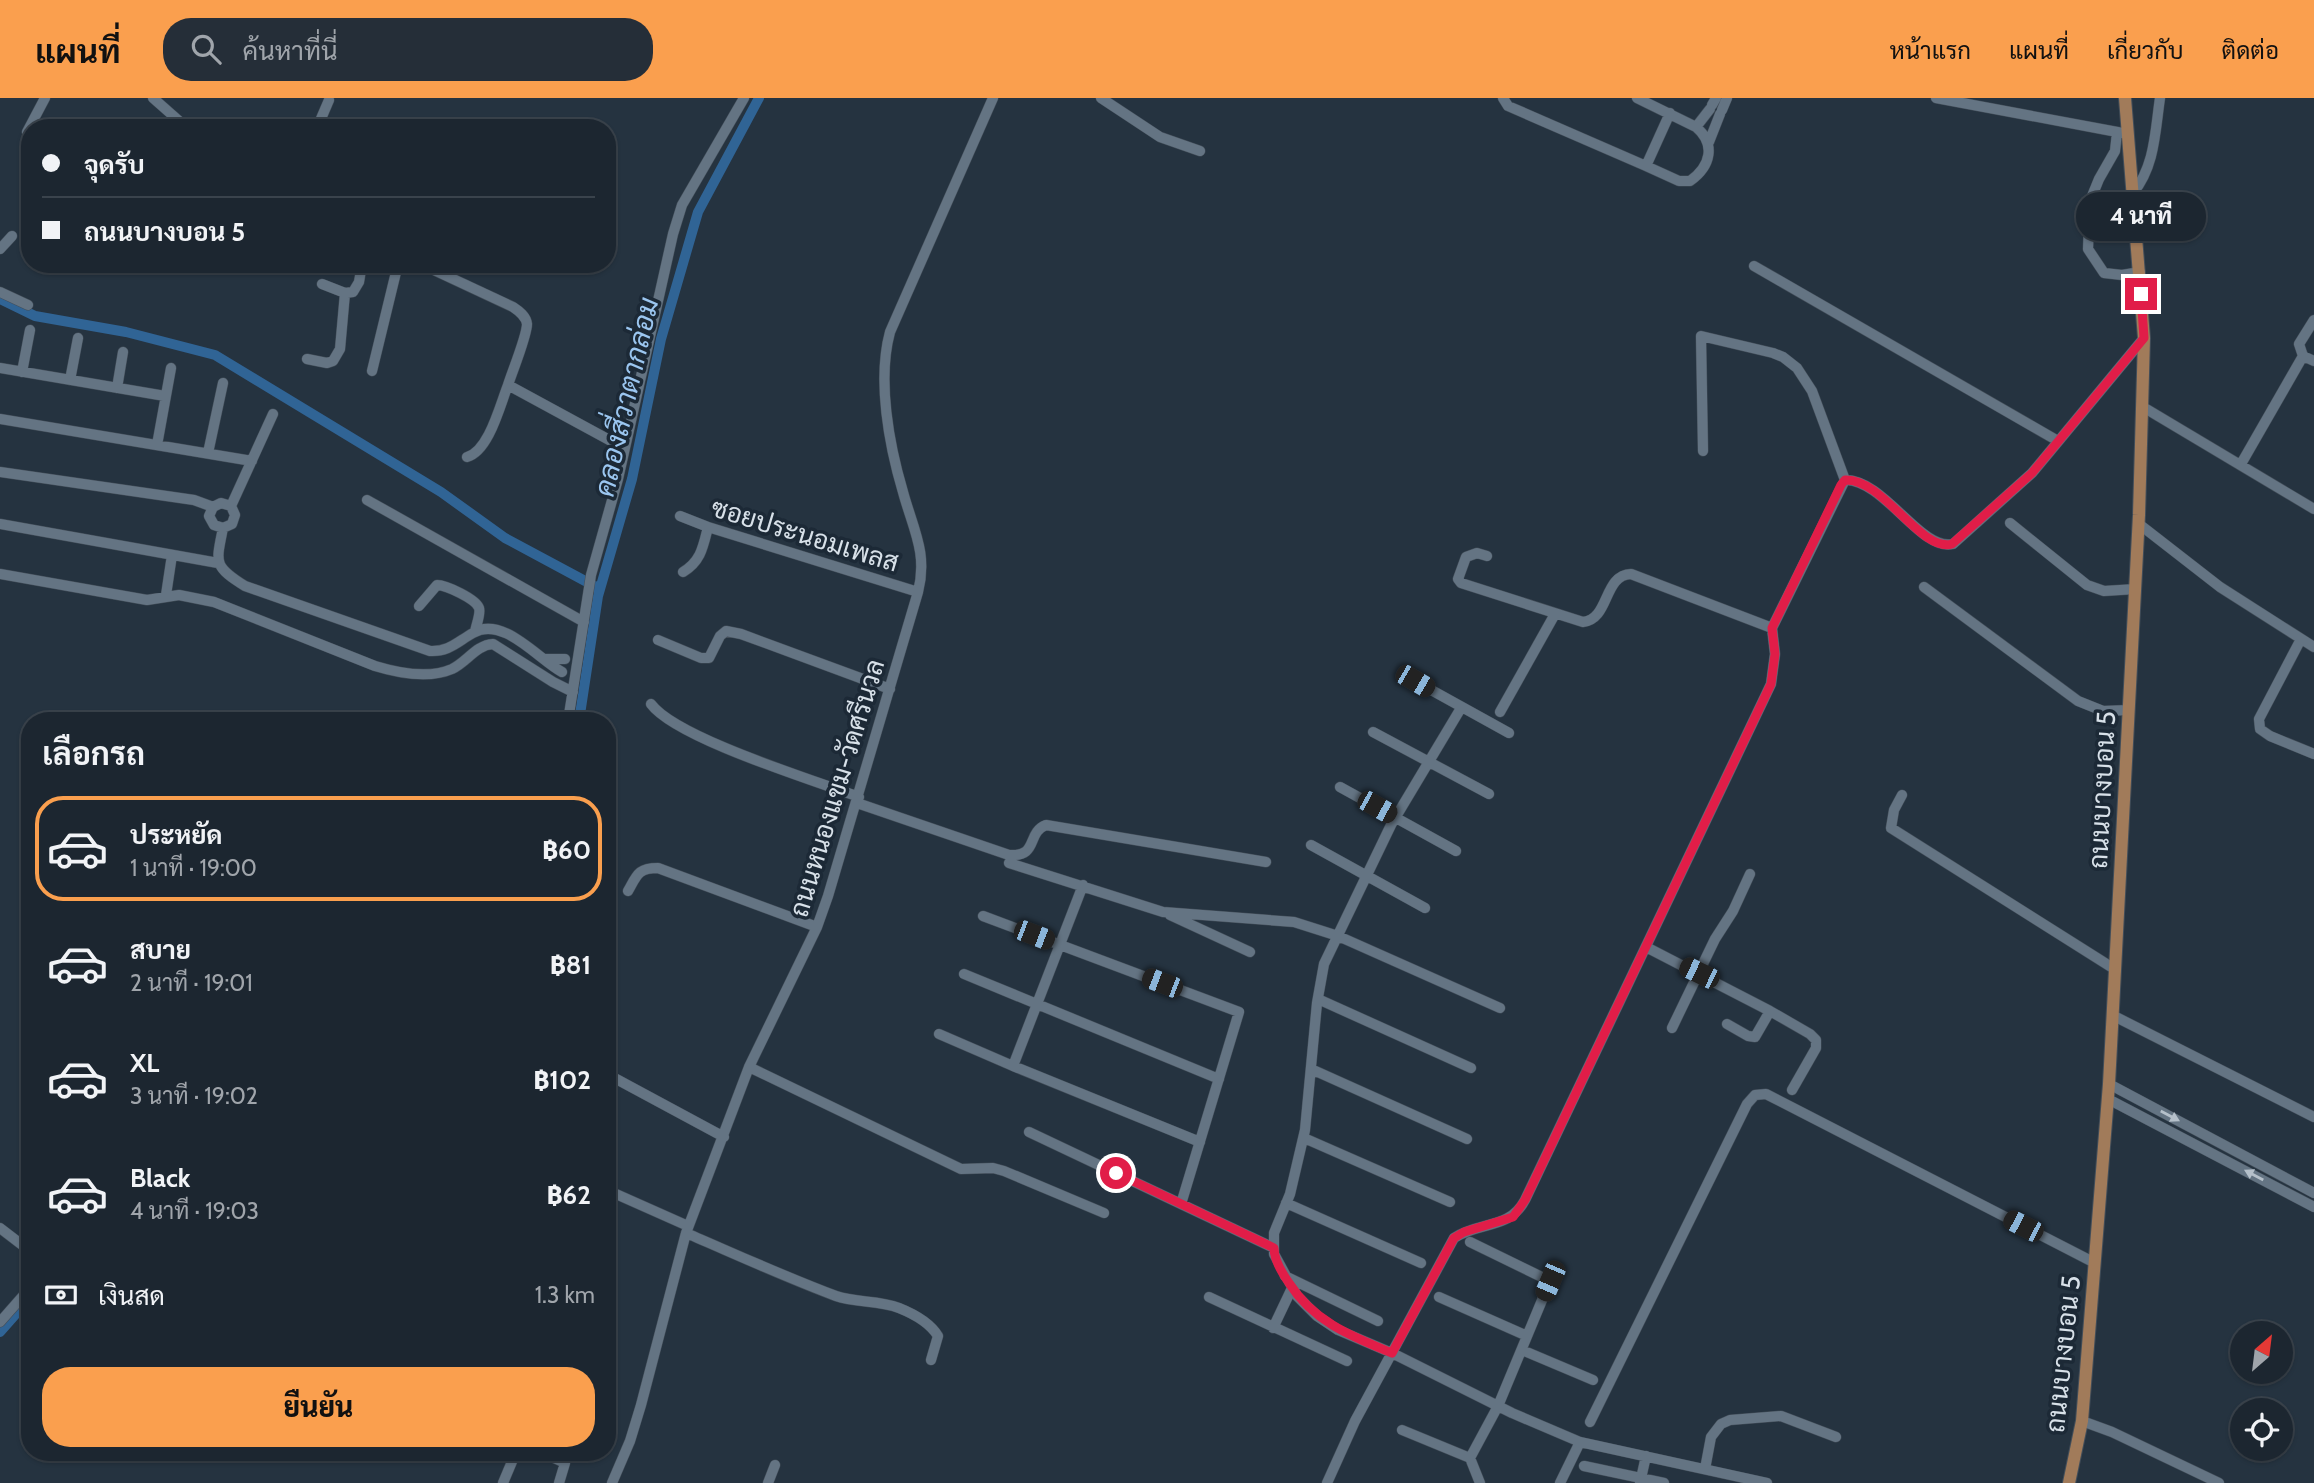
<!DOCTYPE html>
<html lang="th">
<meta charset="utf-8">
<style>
:root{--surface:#1c2630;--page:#252e38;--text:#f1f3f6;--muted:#a0a5ab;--line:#3a434c;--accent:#fa9f4e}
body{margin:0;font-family:Cabin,Sarabun,sans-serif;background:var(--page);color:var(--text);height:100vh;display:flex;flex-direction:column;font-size:26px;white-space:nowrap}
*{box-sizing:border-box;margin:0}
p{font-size:23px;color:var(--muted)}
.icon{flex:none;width:38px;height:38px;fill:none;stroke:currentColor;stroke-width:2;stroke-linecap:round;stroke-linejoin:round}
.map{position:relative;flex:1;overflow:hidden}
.panel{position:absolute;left:21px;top:614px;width:595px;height:749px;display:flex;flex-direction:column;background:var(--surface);border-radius:28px;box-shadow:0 2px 5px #0004,0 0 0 2px var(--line)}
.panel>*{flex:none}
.banner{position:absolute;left:21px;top:21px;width:595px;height:154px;border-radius:28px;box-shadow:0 2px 5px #0004,0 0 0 2px var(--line);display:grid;align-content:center;height:154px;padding:0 21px;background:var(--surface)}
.needle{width:46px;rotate:28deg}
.controls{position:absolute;left:2230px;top:1223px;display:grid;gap:14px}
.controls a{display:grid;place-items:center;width:63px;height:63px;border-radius:50%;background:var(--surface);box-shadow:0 2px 5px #0004,0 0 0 2px var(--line);font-size:35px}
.end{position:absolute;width:32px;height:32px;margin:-16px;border:9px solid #e11d48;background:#fff;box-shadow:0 0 0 4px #fff}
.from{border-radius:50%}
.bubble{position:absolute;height:49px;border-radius:24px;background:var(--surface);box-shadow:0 2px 5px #0004,0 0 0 2px var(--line);font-size:23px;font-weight:800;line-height:49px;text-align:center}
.car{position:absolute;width:21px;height:42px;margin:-21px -10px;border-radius:9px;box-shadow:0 0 5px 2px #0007;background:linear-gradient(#222 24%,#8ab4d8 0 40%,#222 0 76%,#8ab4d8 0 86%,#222 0)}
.banner b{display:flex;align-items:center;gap:24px;height:66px;font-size:26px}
.banner b+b{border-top:2px solid var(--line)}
.banner i{width:18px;height:18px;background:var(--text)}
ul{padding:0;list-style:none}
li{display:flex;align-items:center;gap:21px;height:105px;margin:0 14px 10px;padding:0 7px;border:4px solid transparent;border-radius:28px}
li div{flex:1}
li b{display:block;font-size:26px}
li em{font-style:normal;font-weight:800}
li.selected{border-color:var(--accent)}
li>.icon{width:63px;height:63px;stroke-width:1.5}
h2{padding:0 21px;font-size:32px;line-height:84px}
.pay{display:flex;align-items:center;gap:18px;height:77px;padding:0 21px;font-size:26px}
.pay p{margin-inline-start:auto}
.action{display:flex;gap:14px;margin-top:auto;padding:14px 21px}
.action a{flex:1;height:80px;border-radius:28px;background:var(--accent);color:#111;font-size:28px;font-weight:800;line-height:80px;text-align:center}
header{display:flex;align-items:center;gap:42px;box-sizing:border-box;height:98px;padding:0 35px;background:var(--accent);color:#111}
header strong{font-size:33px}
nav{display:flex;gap:38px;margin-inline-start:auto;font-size:24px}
.search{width:490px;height:63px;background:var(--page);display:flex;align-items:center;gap:18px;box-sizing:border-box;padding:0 24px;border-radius:28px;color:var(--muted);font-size:26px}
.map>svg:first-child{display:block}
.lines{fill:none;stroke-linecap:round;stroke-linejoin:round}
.canal{stroke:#306495;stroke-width:10}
.minor-casing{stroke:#434e59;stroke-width:11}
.major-casing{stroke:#434e59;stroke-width:14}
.minor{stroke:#647483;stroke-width:10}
.major{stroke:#a17b5a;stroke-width:12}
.oneway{fill:#b5c0ca}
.route{stroke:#e11d48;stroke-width:9}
.labels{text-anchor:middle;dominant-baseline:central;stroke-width:7;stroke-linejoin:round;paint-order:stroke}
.street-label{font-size:26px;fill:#d8e1e9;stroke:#1c2936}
.water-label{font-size:28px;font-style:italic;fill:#9bc6f0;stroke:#1c2936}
</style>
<header>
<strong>แผนที่</strong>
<div class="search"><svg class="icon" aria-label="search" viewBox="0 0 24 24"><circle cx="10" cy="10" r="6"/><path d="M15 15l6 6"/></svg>ค้นหาที่นี่</div>
<nav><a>หน้าแรก</a><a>แผนที่</a><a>เกี่ยวกับ</a><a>ติดต่อ</a></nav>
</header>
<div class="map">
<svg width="2314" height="1385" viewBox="0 0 2314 1385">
<rect width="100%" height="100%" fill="#253340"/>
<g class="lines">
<path class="canal" d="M0 201 35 218 126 234 215 257 441 394 505 440 600 491
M579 623 598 498 632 381 661 241 698 114 759 0
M0 1234 30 1200"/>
<g class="minor-casing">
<path id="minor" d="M153 0 187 30
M1101 0 1160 39 1200 53
M1503 0 1508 8 1646 68 1670 15
M1637 0 1696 29C1716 46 1711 68 1690 83H1679L1646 68
M1936 0 2128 36
M1712 7 1716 0
M1722 12 1727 0
M1696 29 1710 11
M317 30 329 2
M27 34 45 0
M2117 34 2115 53 2099 81 2090 103 2088 151 2104 175 2122 177 2140 174
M1709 44 1720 16
M2133 95C2155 68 2155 34 2160 0
M0 151 12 138
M421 166 513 209C519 213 526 218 527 226 527 238 512 274 508 287L624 350
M1754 168 2058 343
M322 186 345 195 353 194 359 184 362 166
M0 194 28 207
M2303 258 2314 263
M307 261 327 265 333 263 340 251 345 195
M0 270 165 298
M372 273 398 166
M22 274 30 232
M70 282 78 240
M117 290 123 254
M2143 309 2314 411
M0 321 252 363
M157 347 171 270
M1703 353 1701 238 1773 255 1783 259 1797 270 1812 293 1845 382
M208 355 223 285
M467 359C489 353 500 307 508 287
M2241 366 2303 258 2299 246 2314 222
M0 374 194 402 213 409
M1845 382C1884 381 1921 454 1953 446L2032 375 2144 240
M367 402 584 524
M231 408 221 405 213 409 209 418 214 427 223 430 232 426 235 417 231 408 273 316
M680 418 708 429 918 494
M2010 425 2087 487 2104 493 2136 491
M0 426 218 465
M2139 426 2220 489 2314 549
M223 430C216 465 213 468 245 488L430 553C449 554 457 544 473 535 503 517 539 562 562 574
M1487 458 1477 455 1466 459 1458 481 1461 485 1583 524C1610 521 1603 477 1631 476L1772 530
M683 474C701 463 703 449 708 429
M0 476 147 502 179 497 214 504 375 568C398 575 429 581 452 571 467 564 476 547 493 546L553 584 573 594
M1924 489 2078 603 2103 613 2129 612
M166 497 172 457
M419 508 437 487C446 487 476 501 479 510 481 516 476 527 475 534
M2301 541 2259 621 2260 631 2270 638 2314 656
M658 542 701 560H709L720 538 726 533 741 536 890 591
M546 561H565
M1415 583 1509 635
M651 606C676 640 813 682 859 699
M1461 610 1391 727 1324 866 1317 905 1305 1032 1290 1096 1274 1135V1156L1297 1198 1317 1218 1338 1232 1392 1255 1512 1315 1580 1344 1767 1385
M1500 614 1555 516
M568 623 591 477 618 381 673 136 682 107 744 0
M1373 634 1489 696
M1340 689 1456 753
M1902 697 1894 712 1891 730 2116 872
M857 705 1009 757C1039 759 1026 735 1046 727L1266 764
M1311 747 1425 810
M1009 765 1163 814 1294 824 1338 838 1500 910
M1083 787 1013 968 1200 1044
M628 793C637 777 638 770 658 770L817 829
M1170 817 1250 854
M983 818 1239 914 1181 1106
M1646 849 1770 913 1810 936 1816 942V950L1792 992
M964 876 1219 981
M1318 901 1471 970
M2112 917 2314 1019
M1727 926 1748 938 1755 939 1770 913
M1672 930 1715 841 1733 813 1750 776
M939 936 1013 968
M749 969 961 1071 993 1070 1004 1073 1104 1115
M1311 971 1467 1041
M607 976 724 1039
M2109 986 2314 1095
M2108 1001 2314 1109
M1029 1034 1274 1150
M1304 1040 1450 1104
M607 1092 688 1128
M1286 1105 1421 1165
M0 1130 30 1153
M686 1135C735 1156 785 1179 836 1198 856 1205 879 1202 899 1210 914 1216 930 1225 938 1238L931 1262
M1470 1144 1550 1183 1498 1308 1470 1360 1480 1385
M1285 1178 1378 1223
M1209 1199 1347 1263
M1439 1199 1527 1238
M0 1224 30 1190
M1273 1230 1292 1190
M1522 1252 1593 1282
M2082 1323 2112 1334 2219 1385
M1590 1324 1747 1006 1755 997 1766 996 2095 1165
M1402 1332 1470 1360
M541 1354 565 1365 559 1385
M1584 1368 1664 1385
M1705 1371 1711 1339 1721 1326 1730 1322 1781 1318 1836 1339
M503 1385 516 1354
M612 1385 630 1343 641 1307 686 1135 749 969 817 829 828 798 918 494C928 455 913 431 903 394 889 347 877 282 890 234L993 0
M768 1385 775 1367
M1327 1385 1355 1323 1454 1140C1480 1123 1509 1132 1525 1102L1771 586 1775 556 1772 530 1845 382
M1560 1385 1580 1344
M1640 1385 1646 1358"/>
</g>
<g class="major-casing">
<path id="major" d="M2069 1385 2082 1323 2109 986 2139 417 2144 240 2125 0"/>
</g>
<use href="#minor" class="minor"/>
<use href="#major" class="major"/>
</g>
<defs><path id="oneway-solid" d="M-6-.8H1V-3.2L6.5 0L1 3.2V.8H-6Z" transform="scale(1.75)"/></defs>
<g class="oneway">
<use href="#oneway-solid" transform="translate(2170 1018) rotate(28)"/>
<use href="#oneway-solid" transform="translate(2254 1077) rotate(-152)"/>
</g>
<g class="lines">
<path class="route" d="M1116 1075 1274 1150C1274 1162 1282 1175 1289 1185 1314 1224 1351 1238 1392 1255L1454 1140 1464 1134 1513 1119 1525 1102 1771 586 1775 556 1772 530 1841 387 1845 382C1883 380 1921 455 1952 446L2032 375 2144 240 2141 196"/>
</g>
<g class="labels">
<g class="street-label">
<text transform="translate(805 437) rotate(17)">ซอยประนอมเพลส</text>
<text transform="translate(837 690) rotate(-73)">ถนนหนองแขม-วัดศรีนวล</text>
<text transform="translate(2102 692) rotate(-87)">ถนนบางบอน 5</text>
<text transform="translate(2063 1256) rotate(-84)">ถนนบางบอน 5</text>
</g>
<g class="water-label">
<text transform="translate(626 299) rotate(-77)">คลองสี่วาตากล่อม</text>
</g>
</g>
</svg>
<div class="controls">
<a><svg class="needle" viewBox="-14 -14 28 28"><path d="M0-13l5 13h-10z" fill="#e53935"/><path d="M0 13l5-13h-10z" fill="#a0a5ab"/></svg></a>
<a><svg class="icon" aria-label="locate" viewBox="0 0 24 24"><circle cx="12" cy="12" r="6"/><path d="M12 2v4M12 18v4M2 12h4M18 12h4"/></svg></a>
</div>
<i class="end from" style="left:1116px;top:1075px"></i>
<i class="end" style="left:2141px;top:196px"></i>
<div class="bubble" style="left:2076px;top:94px;width:130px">4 นาที</div>
<i class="car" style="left:1415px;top:583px;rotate:120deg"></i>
<i class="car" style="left:1377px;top:709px;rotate:119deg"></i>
<i class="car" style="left:1034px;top:837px;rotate:111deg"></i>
<i class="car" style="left:1699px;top:875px;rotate:296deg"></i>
<i class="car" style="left:1162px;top:885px;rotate:291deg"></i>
<i class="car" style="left:2023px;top:1128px;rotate:297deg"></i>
<i class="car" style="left:1550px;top:1183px;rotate:203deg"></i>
<div class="banner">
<b><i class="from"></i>จุดรับ</b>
<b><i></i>ถนนบางบอน 5</b>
</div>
<section class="panel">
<h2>เลือกรถ</h2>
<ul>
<li class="selected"><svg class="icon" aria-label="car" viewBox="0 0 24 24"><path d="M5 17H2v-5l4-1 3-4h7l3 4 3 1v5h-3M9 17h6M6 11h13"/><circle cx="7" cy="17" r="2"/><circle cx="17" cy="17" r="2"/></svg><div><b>ประหยัด</b><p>1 นาที · 19:00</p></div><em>฿60</em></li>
<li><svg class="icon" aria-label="car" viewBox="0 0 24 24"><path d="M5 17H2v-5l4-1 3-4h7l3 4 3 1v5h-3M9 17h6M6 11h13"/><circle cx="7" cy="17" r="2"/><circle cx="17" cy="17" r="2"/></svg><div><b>สบาย</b><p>2 นาที · 19:01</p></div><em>฿81</em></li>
<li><svg class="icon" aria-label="car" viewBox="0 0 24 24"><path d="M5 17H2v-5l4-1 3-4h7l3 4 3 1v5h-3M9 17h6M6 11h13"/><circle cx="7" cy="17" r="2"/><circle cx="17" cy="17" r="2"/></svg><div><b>XL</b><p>3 นาที · 19:02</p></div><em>฿102</em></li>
<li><svg class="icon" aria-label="car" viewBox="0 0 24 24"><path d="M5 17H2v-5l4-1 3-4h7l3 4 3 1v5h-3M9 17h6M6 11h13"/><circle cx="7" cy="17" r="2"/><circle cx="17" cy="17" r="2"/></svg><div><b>Black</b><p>4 นาที · 19:03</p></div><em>฿62</em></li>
</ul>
<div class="pay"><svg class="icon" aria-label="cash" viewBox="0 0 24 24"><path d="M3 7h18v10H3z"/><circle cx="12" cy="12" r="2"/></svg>เงินสด<p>1.3 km</p></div>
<div class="action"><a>ยืนยัน</a></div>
</section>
</div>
